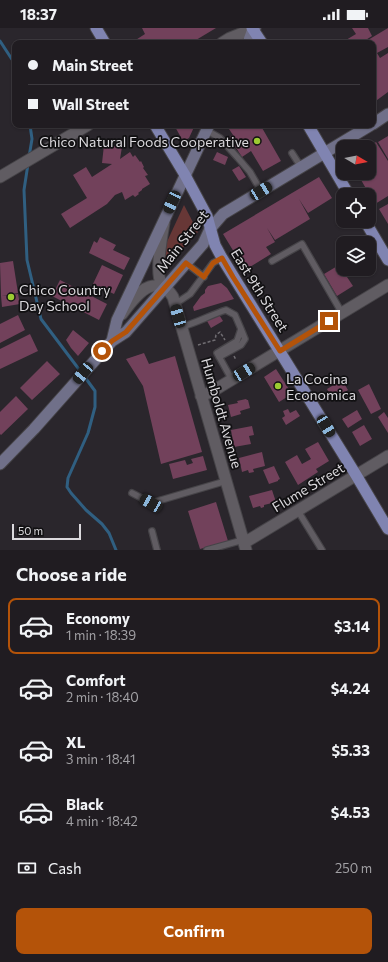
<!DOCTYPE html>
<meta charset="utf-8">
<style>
:root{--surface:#201c21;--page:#2d292e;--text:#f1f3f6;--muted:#a2a1a5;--line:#3d3a3f;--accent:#b45309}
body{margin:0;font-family:Commissioner,sans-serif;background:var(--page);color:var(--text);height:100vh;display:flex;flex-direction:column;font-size:15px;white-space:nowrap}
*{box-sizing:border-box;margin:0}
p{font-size:13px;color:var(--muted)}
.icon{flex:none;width:22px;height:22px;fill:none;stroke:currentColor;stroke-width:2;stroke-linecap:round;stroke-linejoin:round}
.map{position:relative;height:522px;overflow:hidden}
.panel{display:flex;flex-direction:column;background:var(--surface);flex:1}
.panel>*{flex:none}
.top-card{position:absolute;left:12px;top:12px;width:364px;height:88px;border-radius:8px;box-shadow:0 1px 3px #0004,0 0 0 1px var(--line);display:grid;align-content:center;height:88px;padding:0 16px;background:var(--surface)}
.needle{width:26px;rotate:100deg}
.fabs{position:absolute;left:336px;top:112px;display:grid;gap:8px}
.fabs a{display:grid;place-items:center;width:40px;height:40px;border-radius:8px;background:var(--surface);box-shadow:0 1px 3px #0004,0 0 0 1px var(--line);font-size:20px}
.scale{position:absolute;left:12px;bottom:10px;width:69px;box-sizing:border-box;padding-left:4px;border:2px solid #dbd9dd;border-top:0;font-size:11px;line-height:14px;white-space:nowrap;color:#dbd9dd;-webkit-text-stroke:3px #111012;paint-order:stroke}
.end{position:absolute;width:18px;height:18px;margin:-9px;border:5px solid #b45309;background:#fff;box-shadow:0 0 0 2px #fff}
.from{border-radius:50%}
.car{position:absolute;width:12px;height:24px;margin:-12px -6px;border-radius:5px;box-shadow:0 0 3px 1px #0007;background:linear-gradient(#222 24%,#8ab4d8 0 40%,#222 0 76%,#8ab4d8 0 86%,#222 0)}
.top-card b{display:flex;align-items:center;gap:14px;height:38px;font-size:15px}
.top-card b+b{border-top:1px solid var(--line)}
.top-card i{width:10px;height:10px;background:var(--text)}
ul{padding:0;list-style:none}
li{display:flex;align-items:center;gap:12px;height:56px;margin:0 8px 6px;padding:0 8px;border:2px solid transparent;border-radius:8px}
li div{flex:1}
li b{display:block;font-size:15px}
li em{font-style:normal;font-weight:700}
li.active{border-color:var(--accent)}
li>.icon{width:36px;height:36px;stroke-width:1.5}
h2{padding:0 16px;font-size:18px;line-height:48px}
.pay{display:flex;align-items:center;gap:10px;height:44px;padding:0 16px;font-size:15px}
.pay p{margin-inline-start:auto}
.button{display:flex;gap:8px;margin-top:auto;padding:8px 16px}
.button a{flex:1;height:46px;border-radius:8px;background:var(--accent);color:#fff;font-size:16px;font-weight:700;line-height:46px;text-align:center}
.status{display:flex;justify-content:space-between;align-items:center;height:28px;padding:0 20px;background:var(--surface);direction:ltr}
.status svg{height:11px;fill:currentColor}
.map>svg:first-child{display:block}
.green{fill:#673736}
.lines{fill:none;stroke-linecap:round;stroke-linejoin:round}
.stream{stroke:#305f81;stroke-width:3}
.building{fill:#72415b}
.service-casing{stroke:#464448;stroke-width:8}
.minor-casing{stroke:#464448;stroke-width:13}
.secondary-casing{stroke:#464448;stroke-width:13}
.primary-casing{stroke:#464448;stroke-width:13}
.path{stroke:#716e73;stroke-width:1.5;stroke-dasharray:3 2;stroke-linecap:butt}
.service{stroke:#605c62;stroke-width:5.5}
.minor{stroke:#605c62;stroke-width:11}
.secondary{stroke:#707089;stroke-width:11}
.primary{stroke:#8084b1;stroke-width:11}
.route{stroke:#b45309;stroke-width:5}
.poi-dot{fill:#9cca32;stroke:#111012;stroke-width:1.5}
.labels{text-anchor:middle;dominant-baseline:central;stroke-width:3.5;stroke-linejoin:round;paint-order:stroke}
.poi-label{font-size:14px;fill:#dbd9dd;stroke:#111012;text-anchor:start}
.street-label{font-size:14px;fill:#dbd9dd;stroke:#111012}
</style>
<div class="status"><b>18:37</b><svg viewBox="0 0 49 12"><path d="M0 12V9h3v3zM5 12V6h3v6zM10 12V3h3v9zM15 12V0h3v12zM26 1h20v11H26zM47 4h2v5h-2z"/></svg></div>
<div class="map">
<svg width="388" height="522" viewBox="0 0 388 522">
<rect width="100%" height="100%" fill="#2a262c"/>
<path class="green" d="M184 177 198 204 162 242 165 218Z"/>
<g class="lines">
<path class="stream" d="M0 13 15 36
M29 129 32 111 30 97
M28 136 24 162 27 232 41 291 81 344
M84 348 95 363V379L88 405 68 450 67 459 71 465 86 482 102 496 109 505 116 522"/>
</g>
<path class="building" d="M142 0H216L191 15H131L145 6Z
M352 0H368L372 8 361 15H341L356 6Z
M388 0V19L377 25 380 30 388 25V64L373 75V15H363Z
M174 97H195L189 110 183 113Z
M229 97H235L236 98 238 97H263L261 98 281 133 263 143 251 123 242 129 229 109 233 107 227 98Z
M388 108V131L378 114Z
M376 114 388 133V168L375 176 357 145H369V119Z
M104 117 122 119 120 131 130 124 133 129 135 127 140 134 141 133 144 139 143 140 148 147 145 148 150 156 142 161V162L138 165 139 166 135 169 133 167 125 172 122 164 115 167 107 176 70 200 61 186 87 170 73 147 86 139 92 149 112 136 102 135Z
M217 124 228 129 225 137 213 132Z
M239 138 246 149 239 153 232 142Z
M319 149 332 170 308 185 299 171 310 191 275 212 267 200 275 214 266 219 271 226 245 242 223 206Z
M388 176V196L379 181Z
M100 209 116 217 113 222 130 230 124 242 89 225 94 213 97 215Z
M13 233 18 265 1 268 0 235Z
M102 237 123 247 114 266 93 256Z
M339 237 353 258 337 268 324 246Z
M60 252 107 276 99 292 52 268Z
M221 255 227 260 234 271 194 283 193 279 201 268 205 265V262L208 258Z
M18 266 20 276 2 279 1 268Z
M218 285 223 293 211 300 207 293Z
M18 287 25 302 0 315V296Z
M73 302 89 315 78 328 71 320 66 312Z
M30 306 38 323 0 341V321Z
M144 325 149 336 175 328 202 424 161 436 143 358 126 331Z
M47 333 60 346 32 372 20 360Z
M276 341 292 366 279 374 264 349Z
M342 352 348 362 333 372 327 361Z
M369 356 381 381 371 386 358 362Z
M16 368 28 381 1 407 0 406V384Z
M246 371 247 372H248L250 380 240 383 241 386 231 389 228 377 238 375 237 373Z
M288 381 290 385 296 382 300 388 286 397 282 390 285 388 283 383Z
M357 382 362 391 348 400 342 391Z
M384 384 388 390V405L378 389Z
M364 397 372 411 360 418 352 404Z
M252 398 254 407 249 408 251 416 234 419 231 402Z
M318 414 329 433 316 441 318 444 298 457 285 434 297 427 302 436 311 431 305 421Z
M262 424 265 438 253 441 254 444 249 445 248 442 242 444 239 430Z
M203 428 207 442 173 451 169 436 185 432 187 437 193 435 191 431Z
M274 438 280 451 278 452V453L269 456 263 442Z
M272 462 276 474 264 477V479L261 480 260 478 253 480 249 468Z
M216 474 228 513 200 521 188 483Z"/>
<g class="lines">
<g class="service-casing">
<path id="service" d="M206 102 220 110 238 130 250 144 261 163
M292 125 301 139
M272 233 302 216 342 285
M186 235 204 249
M175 276 190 266 213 235 222 230
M181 299C197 295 210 287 226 282L235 287 241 301 237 313 217 325 232 352
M219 329 241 317 245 311 241 301
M132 465 151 475 226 453
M298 483 322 522
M152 503 157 522
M207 522 243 512"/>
</g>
<g class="minor-casing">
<path id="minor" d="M222 15 230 10 253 1
M0 149 88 97
M164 195C162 207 155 245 161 254 164 260 170 263 173 269L246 522
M122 286C129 277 141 259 153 258 157 257 161 258 165 259
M201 368 213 363 388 257
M244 515 388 428"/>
</g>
<g class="secondary-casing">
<path id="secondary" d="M248 15 253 1 255 0
M373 96 388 86
M112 313 117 292 209 97
M0 436 34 401 112 313 126 304 203 216 210 201 223 186 371 97"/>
</g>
<g class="primary-casing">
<path id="primary" d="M96 0 105 15
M252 0 262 15
M155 97 185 147 207 188 215 217 222 230 356 447 388 501
M308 97 349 167
M365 193 388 232"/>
</g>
<path class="path" d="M198 317 215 312 216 307 220 304 225 312
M234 328 236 332"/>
<use href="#service" class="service"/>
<use href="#minor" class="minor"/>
<use href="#secondary" class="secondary"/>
<use href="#primary" class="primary"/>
</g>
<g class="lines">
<path class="route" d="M102 323 112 313 126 304 186 235 204 249 213 235 222 230 233 249 280 323 329 293"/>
</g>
<g class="poi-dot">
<circle cx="257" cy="113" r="4"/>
<circle cx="11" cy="269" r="4"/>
<circle cx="278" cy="358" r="4"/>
</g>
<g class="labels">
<g class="poi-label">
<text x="249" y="113" text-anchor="end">Chico Natural Foods Cooperative</text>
<text x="19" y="261">Chico Country<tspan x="19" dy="16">Day School</tspan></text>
<text x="286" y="350">La Cocina<tspan x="286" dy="16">Economica</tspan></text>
</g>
<g class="street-label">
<text transform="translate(182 213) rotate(-52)">Main Street</text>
<text transform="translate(260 262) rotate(58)">East 9th Street</text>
<text transform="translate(222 385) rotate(74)">Humboldt Avenue</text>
<text transform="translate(308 459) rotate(-31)">Flume Street</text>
</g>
</g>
</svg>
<div class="fabs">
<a><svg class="needle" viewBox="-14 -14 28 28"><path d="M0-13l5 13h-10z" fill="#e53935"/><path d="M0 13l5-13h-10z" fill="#a2a1a5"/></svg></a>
<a><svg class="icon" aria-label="locate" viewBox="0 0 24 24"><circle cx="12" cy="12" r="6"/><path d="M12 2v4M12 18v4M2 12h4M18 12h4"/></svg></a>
<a><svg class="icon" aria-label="layers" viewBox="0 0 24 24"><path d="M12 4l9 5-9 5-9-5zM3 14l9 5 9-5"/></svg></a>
</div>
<div class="scale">50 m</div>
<i class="end from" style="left:102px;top:323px"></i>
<i class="end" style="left:329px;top:293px"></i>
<i class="car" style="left:261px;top:163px;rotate:59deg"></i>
<i class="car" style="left:172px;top:174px;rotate:205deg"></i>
<i class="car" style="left:178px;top:288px;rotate:344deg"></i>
<i class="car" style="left:244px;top:344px;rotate:59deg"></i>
<i class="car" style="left:83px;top:345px;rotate:220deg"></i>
<i class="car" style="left:326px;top:398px;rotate:149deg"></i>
<i class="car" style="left:151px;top:475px;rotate:300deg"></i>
<div class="top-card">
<b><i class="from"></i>Main Street</b>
<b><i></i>Wall Street</b>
</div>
</div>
<section class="panel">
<h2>Choose a ride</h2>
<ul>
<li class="active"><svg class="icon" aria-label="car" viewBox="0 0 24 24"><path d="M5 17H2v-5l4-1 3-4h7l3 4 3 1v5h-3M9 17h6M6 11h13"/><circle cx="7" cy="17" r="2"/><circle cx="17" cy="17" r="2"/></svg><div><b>Economy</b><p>1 min · 18:39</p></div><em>$3.14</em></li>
<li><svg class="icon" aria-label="car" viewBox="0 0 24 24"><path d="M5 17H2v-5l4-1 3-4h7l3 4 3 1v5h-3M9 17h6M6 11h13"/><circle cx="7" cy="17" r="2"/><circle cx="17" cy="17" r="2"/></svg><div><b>Comfort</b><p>2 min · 18:40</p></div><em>$4.24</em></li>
<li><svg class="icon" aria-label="car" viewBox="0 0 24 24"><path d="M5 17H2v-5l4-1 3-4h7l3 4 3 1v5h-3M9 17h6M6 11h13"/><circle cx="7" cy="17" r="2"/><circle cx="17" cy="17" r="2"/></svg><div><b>XL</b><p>3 min · 18:41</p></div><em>$5.33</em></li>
<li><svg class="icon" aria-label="car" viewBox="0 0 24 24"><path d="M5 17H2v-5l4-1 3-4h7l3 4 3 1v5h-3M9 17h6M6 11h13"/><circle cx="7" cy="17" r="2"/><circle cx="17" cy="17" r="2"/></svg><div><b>Black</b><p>4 min · 18:42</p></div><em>$4.53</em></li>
</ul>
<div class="pay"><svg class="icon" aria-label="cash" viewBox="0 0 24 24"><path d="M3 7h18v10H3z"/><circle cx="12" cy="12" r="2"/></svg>Cash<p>250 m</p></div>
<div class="button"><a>Confirm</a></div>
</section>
